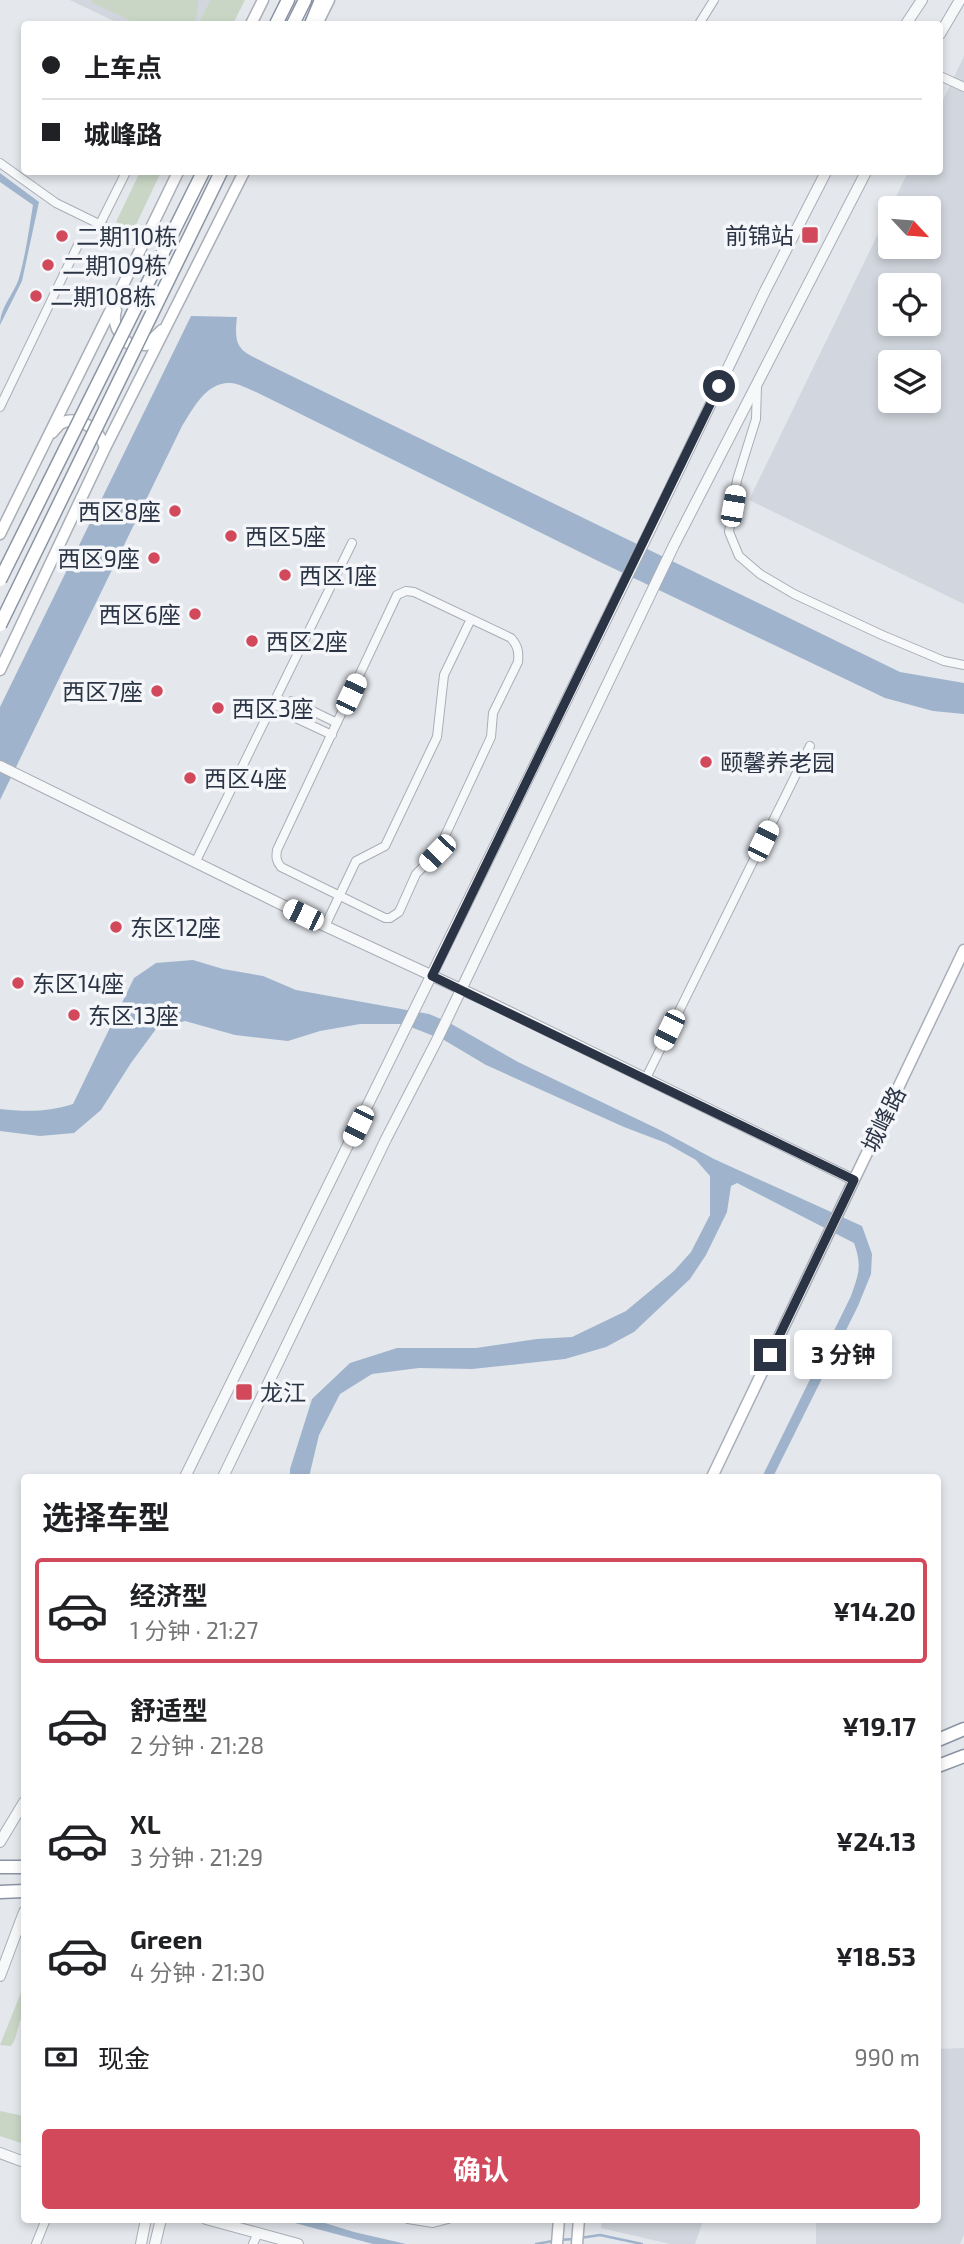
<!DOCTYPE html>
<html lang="zh">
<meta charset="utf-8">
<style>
:root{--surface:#fff;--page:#f2f2f2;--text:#202124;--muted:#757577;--line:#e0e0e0;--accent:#d1495b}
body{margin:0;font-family:"Exo 2","Noto Sans SC",sans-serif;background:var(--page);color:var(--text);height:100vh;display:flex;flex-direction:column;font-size:26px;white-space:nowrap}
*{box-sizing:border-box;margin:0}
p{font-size:23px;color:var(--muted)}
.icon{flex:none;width:38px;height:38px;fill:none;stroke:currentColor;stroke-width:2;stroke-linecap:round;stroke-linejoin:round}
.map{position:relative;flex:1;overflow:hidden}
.sheet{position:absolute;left:21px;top:1474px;width:920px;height:749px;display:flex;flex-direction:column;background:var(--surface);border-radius:7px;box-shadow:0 4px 10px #0003}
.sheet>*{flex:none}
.guide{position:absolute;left:21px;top:21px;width:922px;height:154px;border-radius:7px;box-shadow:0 4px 10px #0003;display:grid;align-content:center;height:154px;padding:0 21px;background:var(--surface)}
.needle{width:46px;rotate:116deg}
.fabs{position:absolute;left:878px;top:196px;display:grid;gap:14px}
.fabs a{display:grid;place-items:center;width:63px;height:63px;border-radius:7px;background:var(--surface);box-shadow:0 4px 10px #0003;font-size:35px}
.end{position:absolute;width:32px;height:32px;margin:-16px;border:9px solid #2b3445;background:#fff;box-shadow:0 0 0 4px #fff}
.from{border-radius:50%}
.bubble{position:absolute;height:49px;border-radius:7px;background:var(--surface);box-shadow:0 4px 10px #0003;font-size:23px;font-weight:700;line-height:49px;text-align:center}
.car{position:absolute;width:21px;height:42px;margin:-21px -10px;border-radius:9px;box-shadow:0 0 5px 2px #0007;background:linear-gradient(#fff 24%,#345 0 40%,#fff 0 76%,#345 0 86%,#fff 0)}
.guide b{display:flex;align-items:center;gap:24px;height:66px;font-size:26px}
.guide b+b{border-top:2px solid var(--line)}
.guide i{width:18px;height:18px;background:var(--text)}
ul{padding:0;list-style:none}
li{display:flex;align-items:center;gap:21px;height:105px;margin:0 14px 10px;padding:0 7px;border:4px solid transparent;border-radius:7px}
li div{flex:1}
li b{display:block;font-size:26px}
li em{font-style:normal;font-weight:700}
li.current{border-color:var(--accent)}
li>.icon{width:63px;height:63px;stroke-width:1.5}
h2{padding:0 21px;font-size:32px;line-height:84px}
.pay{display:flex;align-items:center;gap:18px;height:77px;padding:0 21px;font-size:26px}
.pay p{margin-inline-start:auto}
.cta{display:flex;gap:14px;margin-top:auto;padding:14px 21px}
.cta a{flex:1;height:80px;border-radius:7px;background:var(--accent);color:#fff;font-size:28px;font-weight:700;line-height:80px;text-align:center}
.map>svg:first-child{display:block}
.built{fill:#d2d6de;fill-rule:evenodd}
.green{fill:#c9d6c5}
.water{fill:#9fb4cc}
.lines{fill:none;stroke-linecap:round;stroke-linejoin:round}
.stream{stroke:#9fb4cc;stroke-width:2.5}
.minor-casing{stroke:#a9aeb7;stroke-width:10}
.tertiary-casing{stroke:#a9aeb7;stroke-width:12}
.secondary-casing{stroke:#a9aeb7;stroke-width:13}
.trunk-casing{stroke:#8b94a3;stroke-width:15}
.minor{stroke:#f7f8fa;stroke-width:8}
.tertiary{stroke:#f7f8fa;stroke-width:10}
.secondary{stroke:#fff;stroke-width:10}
.trunk{stroke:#fff;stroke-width:12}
.trunk-bridge-casing{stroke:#8b94a3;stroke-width:15;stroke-linecap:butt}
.trunk-bridge{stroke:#fff;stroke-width:12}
.route{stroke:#2b3445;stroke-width:9}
.poi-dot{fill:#d1495b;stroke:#f4f6f9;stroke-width:2.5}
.labels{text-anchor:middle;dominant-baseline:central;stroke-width:7;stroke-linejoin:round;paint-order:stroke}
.poi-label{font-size:23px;fill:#2b3445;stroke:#f4f6f9;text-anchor:start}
.street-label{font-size:23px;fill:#2b3445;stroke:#f4f6f9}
</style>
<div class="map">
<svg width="964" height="2244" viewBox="0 0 964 2244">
<rect width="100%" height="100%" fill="#e4e7ec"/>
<path class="built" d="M70 0H210L198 24H120Z
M964 56V604L749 500 908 172H940V106ZM891 208H929V247H891ZM891 285H929V324H891ZM891 362H929V401H891Z
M964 2048V2234L960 2244H816V2219H938V2049Z
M602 2219H694L703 2221 695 2244H670L601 2228Z"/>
<path class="green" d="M91 0H198C198 9 198 18 192 24H137L93 3Z
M210 0H245L233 24H198Z
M140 172H161L133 231 116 222Z
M24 1985V2014L20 2021 15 2039 11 2046 0 2045Z
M0 2111 24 2116V2144L0 2136Z"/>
<path class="water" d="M0 173 39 202 22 281 0 325C0 307 14 294 19 278 26 253 29 229 33 205L0 182Z
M191 316 237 317C233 351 241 350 269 365L900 672 964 683V714L933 711 885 698 598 561 256 392C248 389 238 383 230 383 206 382 193 409 182 426L0 800V707Z
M193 960 223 969 263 976 296 990 429 1014 448 1022 518 1062 660 1130 714 1159 862 1226 872 1254 871 1274 858 1306 773 1477H762L851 1296C859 1273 862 1266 854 1243L737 1183 731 1186 727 1212 706 1255 690 1279 634 1332 606 1347 565 1359 472 1369 419 1368 372 1374 340 1394 319 1435 309 1477H290V1469L312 1399 350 1363 397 1348H476L537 1339 572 1337 626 1311 674 1271 691 1252 710 1215V1176L696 1160 666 1143 624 1127 486 1065 444 1040 403 1024H360L320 1031 288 1041 235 1035 185 1021 156 1029 131 1063 101 1110 74 1133 40 1136 0 1131V1109C26 1112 48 1112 73 1104L134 978 156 963Z
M280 2219H312L354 2232 406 2244H373Z"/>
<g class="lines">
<path class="stream" d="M580 2238 600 2235 642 2244
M559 2240 574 2239
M536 2244 553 2241"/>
<g class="minor-casing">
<path id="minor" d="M699 24 714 0
M940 76 964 87
M0 163 56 203 142 245
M99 226 126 172
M757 386 756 419 737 480 729 532 739 556 760 574 794 594 882 635 944 661 964 665
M0 407 78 245
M406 591 414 592 511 638C518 646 519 652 518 662L493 713 491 737 437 853 416 874 399 912 390 918H385L281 867C276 861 276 857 277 850L397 595Z
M276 698 287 703 292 701 337 723
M273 704 284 709 285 713 332 735
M195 863 352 543
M325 926 356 861 385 846 437 737 444 675 471 619
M646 1078 810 746
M408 2219 433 2223 448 2219
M36 2244 46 2219
M253 2244 258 2233"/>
</g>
<g class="tertiary-casing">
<path id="tertiary" d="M906 24 922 0
M940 34 960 0
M0 766 325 926 491 1003 854 1180
M185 1477 651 528 765 291 826 172
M223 1477 386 1139 436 1042 674 545 866 172
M0 1842 24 1802
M0 1976 24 1912
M0 2153 24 2162
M206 2219 298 2244
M141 2244 146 2219
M155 2244 161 2219"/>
</g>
<g class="secondary-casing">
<path id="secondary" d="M251 24 263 0
M317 24 329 0
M116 310C112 325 118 333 129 344L146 345 162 330
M52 433C53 432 59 425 60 424 78 413 100 430 105 448
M0 534C59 413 120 293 178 172
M0 670 105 448 244 172
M712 1477 964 950
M557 2244 559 2219
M577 2244 579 2219"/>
</g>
<g class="trunk-casing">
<path id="trunk" d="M276 24 288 0
M293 24 305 0
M311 24 321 0
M938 1740 964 1729
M938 1766 964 1756
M0 1867H24
M0 1892 24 1891"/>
</g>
<use href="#minor" class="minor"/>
<use href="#tertiary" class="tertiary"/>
<use href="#secondary" class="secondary"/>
<use href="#trunk" class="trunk"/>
<g class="trunk-bridge-casing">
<path id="trunk-bridge" d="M0 580 203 172
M0 625 221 172"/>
</g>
<use href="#trunk-bridge" class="trunk-bridge"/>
</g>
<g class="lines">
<path class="route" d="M719 386 432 976 854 1180 770 1355"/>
</g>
<g class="poi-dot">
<rect x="801" y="226" width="18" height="18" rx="3.5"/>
<circle cx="62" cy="236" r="7"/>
<circle cx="48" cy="265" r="7"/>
<circle cx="36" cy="296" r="7"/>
<circle cx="175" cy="511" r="7"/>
<circle cx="231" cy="536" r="7"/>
<circle cx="154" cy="558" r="7"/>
<circle cx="285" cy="575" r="7"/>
<circle cx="195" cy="614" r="7"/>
<circle cx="252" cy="641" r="7"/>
<circle cx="157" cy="691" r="7"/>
<circle cx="218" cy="708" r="7"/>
<circle cx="706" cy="762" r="7"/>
<circle cx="190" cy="778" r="7"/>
<circle cx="116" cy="927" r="7"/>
<circle cx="18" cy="983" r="7"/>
<circle cx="74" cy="1015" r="7"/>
<rect x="235" y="1383" width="18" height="18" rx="3.5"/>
</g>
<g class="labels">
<g class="poi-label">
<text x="794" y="235" text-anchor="end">前锦站</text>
<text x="76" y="236">二期110栋</text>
<text x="62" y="265">二期109栋</text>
<text x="50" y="296">二期108栋</text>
<text x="161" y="511" text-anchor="end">西区8座</text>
<text x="245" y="536">西区5座</text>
<text x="140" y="558" text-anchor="end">西区9座</text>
<text x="299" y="575">西区1座</text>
<text x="181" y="614" text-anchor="end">西区6座</text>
<text x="266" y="641">西区2座</text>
<text x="143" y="691" text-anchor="end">西区7座</text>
<text x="232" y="708">西区3座</text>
<text x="720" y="762">颐馨养老园</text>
<text x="204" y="778">西区4座</text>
<text x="130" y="927">东区12座</text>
<text x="32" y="983">东区14座</text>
<text x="88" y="1015">东区13座</text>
<text x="260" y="1392">龙江</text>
</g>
<g class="street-label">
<text transform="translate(883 1119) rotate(-64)">城峰路</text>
</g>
</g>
</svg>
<div class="fabs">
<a><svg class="needle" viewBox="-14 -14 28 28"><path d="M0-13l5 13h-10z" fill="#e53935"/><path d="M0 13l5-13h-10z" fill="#757577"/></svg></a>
<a><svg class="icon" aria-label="locate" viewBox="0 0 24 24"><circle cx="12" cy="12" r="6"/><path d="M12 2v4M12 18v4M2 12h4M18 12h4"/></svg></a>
<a><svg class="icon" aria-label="layers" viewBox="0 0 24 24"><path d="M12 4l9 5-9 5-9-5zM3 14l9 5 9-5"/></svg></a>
</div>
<i class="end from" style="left:719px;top:386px"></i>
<i class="end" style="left:770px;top:1355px"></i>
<div class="bubble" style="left:794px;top:1330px;width:98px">3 分钟</div>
<i class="car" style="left:733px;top:506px;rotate:10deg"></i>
<i class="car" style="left:351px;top:694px;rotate:25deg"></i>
<i class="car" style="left:763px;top:841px;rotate:26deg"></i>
<i class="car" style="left:437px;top:853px;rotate:224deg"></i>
<i class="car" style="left:303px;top:915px;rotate:296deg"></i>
<i class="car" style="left:669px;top:1030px;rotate:206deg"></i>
<i class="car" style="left:358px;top:1126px;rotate:206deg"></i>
<div class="guide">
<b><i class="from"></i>上车点</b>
<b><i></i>城峰路</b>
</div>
<section class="sheet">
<h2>选择车型</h2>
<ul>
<li class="current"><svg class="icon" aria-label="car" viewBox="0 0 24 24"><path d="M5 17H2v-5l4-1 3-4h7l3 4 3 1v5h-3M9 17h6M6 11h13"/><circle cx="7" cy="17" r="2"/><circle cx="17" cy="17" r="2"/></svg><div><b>经济型</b><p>1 分钟 · 21:27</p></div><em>¥14.20</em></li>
<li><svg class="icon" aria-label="car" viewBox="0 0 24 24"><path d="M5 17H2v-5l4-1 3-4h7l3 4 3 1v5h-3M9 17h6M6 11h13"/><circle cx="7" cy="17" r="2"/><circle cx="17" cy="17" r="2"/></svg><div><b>舒适型</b><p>2 分钟 · 21:28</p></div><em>¥19.17</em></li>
<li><svg class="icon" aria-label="car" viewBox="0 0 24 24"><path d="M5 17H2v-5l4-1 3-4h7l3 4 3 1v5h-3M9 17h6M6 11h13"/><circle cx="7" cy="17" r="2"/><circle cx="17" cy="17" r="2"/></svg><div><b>XL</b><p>3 分钟 · 21:29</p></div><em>¥24.13</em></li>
<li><svg class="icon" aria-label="car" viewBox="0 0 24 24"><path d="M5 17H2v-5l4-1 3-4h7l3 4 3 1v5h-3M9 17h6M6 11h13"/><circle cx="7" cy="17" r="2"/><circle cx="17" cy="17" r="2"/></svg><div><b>Green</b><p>4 分钟 · 21:30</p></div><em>¥18.53</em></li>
</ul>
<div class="pay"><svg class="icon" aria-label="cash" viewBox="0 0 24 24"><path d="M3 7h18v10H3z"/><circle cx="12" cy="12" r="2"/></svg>现金<p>990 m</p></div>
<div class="cta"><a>确认</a></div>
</section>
</div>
